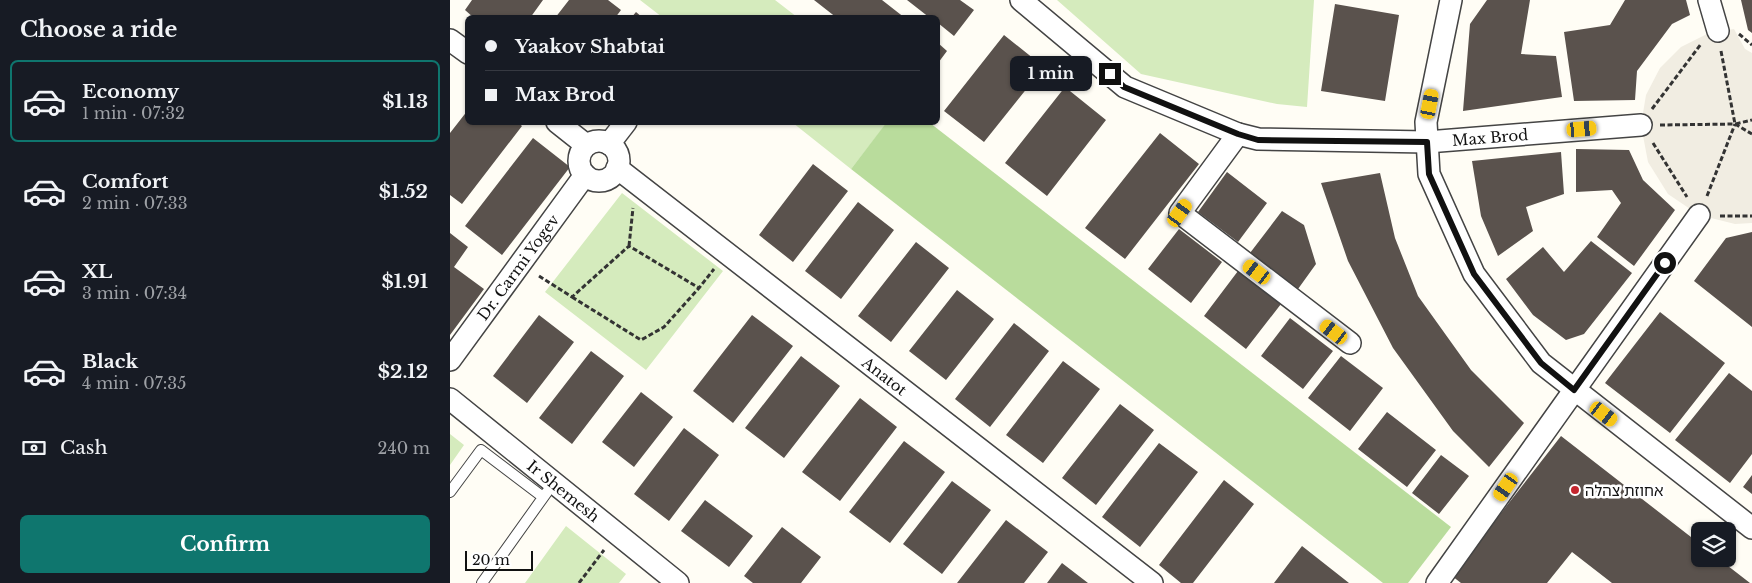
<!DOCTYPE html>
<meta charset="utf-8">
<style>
:root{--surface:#171b24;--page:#20242c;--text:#f1f3f6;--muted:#9ea1a6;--line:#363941;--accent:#0f766e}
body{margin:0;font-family:"Libre Baskerville","Noto Sans Hebrew",serif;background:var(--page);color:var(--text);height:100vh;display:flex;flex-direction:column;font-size:19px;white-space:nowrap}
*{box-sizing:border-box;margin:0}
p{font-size:16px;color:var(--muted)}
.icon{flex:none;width:28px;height:28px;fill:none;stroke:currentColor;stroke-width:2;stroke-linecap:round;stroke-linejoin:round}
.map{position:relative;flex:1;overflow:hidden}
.side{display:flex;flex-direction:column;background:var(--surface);width:450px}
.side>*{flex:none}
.banner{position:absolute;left:15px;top:15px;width:475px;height:110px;border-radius:8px;box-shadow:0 1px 4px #0004;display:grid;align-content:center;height:110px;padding:0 20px;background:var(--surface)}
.buttons{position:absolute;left:1241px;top:522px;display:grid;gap:10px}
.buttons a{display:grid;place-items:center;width:45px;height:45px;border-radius:8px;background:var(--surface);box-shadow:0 1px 4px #0004;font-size:25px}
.scale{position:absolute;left:15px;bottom:12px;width:68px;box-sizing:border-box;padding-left:5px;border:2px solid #111;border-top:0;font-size:14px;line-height:18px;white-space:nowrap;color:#111;-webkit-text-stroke:4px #fff;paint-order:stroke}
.end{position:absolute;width:22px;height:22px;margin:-11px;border:6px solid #111;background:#fff;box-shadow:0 0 0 2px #fff}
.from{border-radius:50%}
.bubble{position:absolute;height:35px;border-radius:8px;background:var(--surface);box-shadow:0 1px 4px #0004;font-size:16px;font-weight:700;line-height:35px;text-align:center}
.car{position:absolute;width:15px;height:30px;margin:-15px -8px;border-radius:6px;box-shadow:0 0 4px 1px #0007;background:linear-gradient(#f5c518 24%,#345 0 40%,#f5c518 0 76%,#345 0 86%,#f5c518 0)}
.banner b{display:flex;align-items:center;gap:18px;height:48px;font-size:19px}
.banner b+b{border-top:1px solid var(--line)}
.banner i{width:12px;height:12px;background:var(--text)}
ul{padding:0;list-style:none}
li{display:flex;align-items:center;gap:15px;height:82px;margin:0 10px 8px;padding:0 10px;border:2px solid transparent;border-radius:8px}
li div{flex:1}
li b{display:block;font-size:19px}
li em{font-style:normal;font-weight:700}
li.on{border-color:var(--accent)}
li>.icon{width:45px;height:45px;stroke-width:1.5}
h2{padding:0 20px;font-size:22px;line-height:60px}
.pay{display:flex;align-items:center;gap:12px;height:55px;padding:0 20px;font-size:19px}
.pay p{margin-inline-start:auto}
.primary-button{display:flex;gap:10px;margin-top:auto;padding:10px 20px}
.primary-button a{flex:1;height:58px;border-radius:8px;background:var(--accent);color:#fff;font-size:20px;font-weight:700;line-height:58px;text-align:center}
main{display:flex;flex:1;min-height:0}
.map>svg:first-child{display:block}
.green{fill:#d5ebbd}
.forest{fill:#b9dc9c}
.plaza{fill:#f1ede2}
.building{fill:#5a524d}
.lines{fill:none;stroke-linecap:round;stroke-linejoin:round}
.service-casing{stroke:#444;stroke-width:12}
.minor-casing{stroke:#444;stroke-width:24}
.path{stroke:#333;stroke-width:3;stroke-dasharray:5 2.5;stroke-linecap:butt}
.service{stroke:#fff;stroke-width:10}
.minor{stroke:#fff;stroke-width:21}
.route{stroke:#111;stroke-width:6}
.poi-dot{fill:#c4262e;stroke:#fff;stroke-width:2}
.labels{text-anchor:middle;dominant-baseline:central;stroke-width:5;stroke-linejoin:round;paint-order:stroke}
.street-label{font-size:15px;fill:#111;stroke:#fff}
.poi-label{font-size:15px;fill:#111;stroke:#fff;text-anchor:start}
</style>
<main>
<section class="side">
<h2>Choose a ride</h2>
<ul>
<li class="on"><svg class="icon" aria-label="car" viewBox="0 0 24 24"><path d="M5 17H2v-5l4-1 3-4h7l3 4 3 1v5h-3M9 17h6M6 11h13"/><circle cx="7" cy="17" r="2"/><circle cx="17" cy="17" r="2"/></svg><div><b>Economy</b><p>1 min · 07:32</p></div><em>$1.13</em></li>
<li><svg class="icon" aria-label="car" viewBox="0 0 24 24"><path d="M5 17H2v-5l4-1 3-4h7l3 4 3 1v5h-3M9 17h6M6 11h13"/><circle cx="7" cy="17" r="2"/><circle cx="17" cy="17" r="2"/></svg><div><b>Comfort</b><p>2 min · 07:33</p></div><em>$1.52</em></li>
<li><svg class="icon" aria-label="car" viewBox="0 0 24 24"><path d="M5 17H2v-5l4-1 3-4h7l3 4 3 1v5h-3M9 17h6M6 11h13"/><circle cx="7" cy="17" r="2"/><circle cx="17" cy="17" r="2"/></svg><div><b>XL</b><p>3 min · 07:34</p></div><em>$1.91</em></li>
<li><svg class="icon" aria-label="car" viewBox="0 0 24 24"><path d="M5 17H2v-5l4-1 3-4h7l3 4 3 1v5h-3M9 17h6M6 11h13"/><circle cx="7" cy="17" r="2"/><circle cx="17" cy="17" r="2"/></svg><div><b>Black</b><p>4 min · 07:35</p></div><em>$2.12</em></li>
</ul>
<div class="pay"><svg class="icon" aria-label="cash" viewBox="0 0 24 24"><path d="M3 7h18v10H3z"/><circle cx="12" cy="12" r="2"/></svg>Cash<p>240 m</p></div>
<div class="primary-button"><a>Confirm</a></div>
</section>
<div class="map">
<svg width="1302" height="583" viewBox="0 0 1302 583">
<rect width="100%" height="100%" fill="#fffdf5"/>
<path class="green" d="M190 0H325L347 17H212Z
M607 0H864L857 107 827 104 691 74Z
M343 123H437L401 169Z
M172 193 273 271 196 370 95 292Z
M0 434 14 445 0 465Z
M116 526 176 574 169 583H75Z"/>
<path class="forest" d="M437 122 480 123 1001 527 958 583H933L401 169Z"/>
<path class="plaza" d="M1284 29 1295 49 1302 53V223L1285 224 1249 215 1218 194 1198 162 1191 125 1196 95 1210 68 1231 47 1259 33Z"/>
<path class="building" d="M22 0H93L80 18H24L15 10Z
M119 0H158L171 10 165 18H105Z
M364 0H432L455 18H387Z
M457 0H510L524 10 504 36 488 23V18H480Z
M1037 0H1080L1071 54 1106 56 1112 97 1013 111 1020 24Z
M1175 0H1236L1240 15 1222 24 1187 71 1185 100 1124 101 1114 32 1160 25Z
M1291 0H1302V33L1298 30Z
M885 4 949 15 935 101 871 91Z
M186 12 193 18H181Z
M554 35 594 67 534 142 494 111Z
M488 43 497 51 488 63Z
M615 87 656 120 597 196 555 163Z
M18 110V122H67L72 126 12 204 0 195V133Z
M710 133 749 164 675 259 635 228Z
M83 138 120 167 52 255 15 226Z
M1126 149 1179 150 1193 180 1225 210 1184 266 1147 237 1171 203 1162 190 1126 192Z
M1111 152 1114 194 1076 207 1083 231 1048 256 1031 216 1022 161Z
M363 164 398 191 343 262 309 235Z
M777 172 817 203 788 242 748 212Z
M930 173 945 238 968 296 1021 370 1074 423 1039 467 1003 431 943 348 898 261 871 183Z
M408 202 444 230 391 299 355 271Z
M832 211 854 225 866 264 848 289 800 253Z
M729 229 772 262 741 303 698 269Z
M1302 232V327L1244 281 1276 238Z
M0 233 18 247 4 267 34 289 0 335Z
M1141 241 1182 273 1134 334 1116 340 1083 315 1056 279 1093 247 1114 272Z
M466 242 499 268 441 342 408 316Z
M788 271 831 304 796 349 754 316Z
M507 290 544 319 496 380 459 351Z
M1210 312 1275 363 1220 433 1155 383Z
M89 315 124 342 77 403 43 376Z
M302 315 343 346 283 423 243 391Z
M840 318 883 351 853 389 811 356Z
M564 323 599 351 540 427 505 399Z
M141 351 174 376 122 444 89 418Z
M351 356 390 386 334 458 295 428Z
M891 356 933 388 900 431 858 398Z
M613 361 650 389 593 463 556 435Z
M1279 373 1302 391V454L1280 483 1225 440Z
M191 392 223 417 184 467 152 442Z
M410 398 447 427 390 501 352 472Z
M670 404 704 430 646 505 612 478Z
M937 412 986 450 957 487 908 449Z
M234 428 269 455 219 521 184 494Z
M1111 436 1250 544V559H1269L1300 583H1162L1122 552 1097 583H1011L1002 576Z
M454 441 495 472 440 543 399 512Z
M709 443 748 472 690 547 652 517Z
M991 455 1019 476 989 514 962 493Z
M1302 475V494L1293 487Z
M774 480 804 504 743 583H731L709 565Z
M502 481 541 510 492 574 453 544Z
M255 500 303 536 279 567 231 531Z
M556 520 598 552 574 583H507Z
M332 527 371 557 351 583H303L294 576Z
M852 546 899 583H824Z
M612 563 638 583H597Z"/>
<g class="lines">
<g class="service-casing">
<path id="service" d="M0 492 31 450 93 497
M32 583 97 492"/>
</g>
<g class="minor-casing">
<g id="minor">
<path id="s1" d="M571 0 675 87 788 134 808 139 977 142 1191 125"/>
<path d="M1001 0 976 122 979 174 1024 274 1091 363 1302 528"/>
<path d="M1259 0 1268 31"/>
<path d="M0 40 18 53"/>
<path d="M107 122 136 145"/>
<path d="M788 134 730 213 900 343"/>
<circle cx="149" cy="161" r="20"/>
<path d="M159 144 176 122"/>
<path id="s2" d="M167 168 702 583"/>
<path id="s3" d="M0 360 135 175"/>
<path id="s4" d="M0 399 228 583"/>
<path d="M987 583 1249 215"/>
</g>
</g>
<path class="path" d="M1289 34 1302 45
M1271 51 1285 124 1302 120
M1202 109 1251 44
M1210 125 1285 124 1302 134
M1203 143 1237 197
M1257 196 1285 124
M1270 216H1302
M179 246 183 208
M89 276 122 297 179 246 249 288 264 269
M122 297 191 340 214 327 249 288
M129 583 154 550"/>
<use href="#service" class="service"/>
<use href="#minor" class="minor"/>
</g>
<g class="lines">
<path class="route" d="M660 74 674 87 788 134 808 140 977 142 979 174 1024 274 1091 363 1124 390 1215 263"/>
</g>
<circle class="poi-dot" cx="1125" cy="490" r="5"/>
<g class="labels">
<g class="street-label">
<text stroke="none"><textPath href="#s1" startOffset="511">Max Brod</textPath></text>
<text stroke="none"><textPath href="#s3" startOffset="115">Dr. Carmi Yogev</textPath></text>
<text stroke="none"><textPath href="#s2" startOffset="339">Anatot</textPath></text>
<text stroke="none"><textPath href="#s4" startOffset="146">Ir Shemesh</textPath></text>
</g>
<g class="poi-label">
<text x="1135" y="490">אחוזת צהלה</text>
</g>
</g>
</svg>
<div class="buttons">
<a><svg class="icon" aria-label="layers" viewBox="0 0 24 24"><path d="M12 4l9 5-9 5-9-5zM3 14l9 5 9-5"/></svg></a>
</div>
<div class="scale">20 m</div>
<i class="end from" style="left:1215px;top:263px"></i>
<i class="end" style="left:660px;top:74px"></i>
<div class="bubble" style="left:560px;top:56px;width:82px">1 min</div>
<i class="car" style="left:980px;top:104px;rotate:11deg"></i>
<i class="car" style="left:1132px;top:129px;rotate:85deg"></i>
<i class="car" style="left:730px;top:213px;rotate:36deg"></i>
<i class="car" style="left:807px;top:272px;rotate:307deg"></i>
<i class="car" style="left:884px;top:332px;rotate:307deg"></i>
<i class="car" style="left:1154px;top:414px;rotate:127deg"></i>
<i class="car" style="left:1056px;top:487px;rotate:215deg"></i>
<div class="banner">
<b><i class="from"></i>Yaakov Shabtai</b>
<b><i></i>Max Brod</b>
</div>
</div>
</main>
